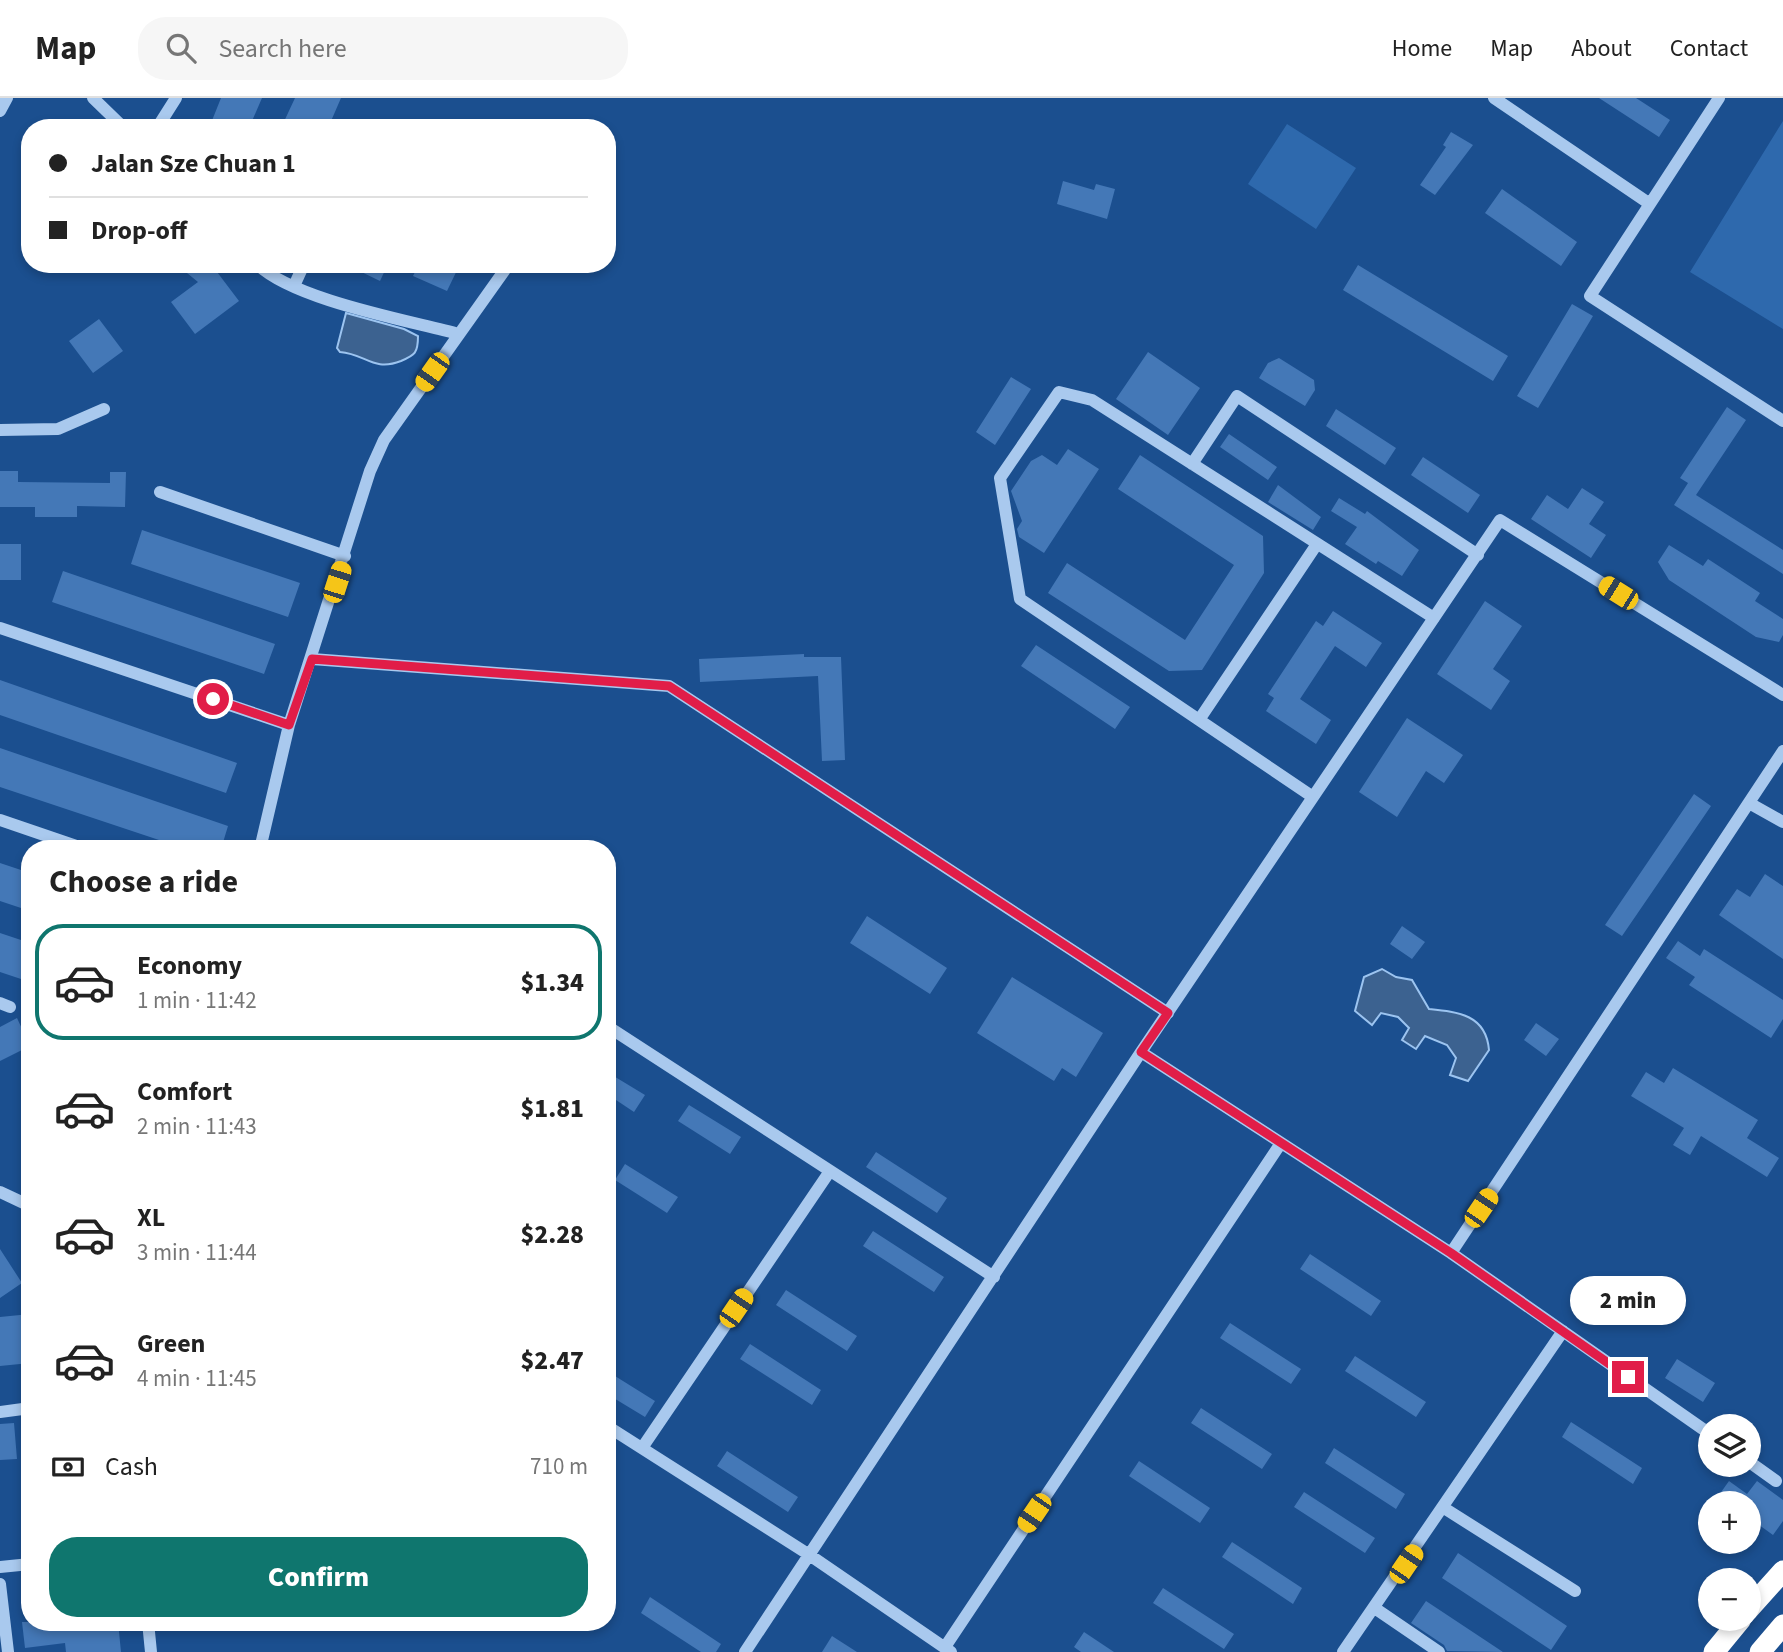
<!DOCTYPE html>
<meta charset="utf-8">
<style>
:root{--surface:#fff;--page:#f6f6f6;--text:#222;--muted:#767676;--line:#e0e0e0;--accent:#0f766e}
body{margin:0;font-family:"Source Sans 3",sans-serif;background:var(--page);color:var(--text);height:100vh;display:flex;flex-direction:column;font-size:26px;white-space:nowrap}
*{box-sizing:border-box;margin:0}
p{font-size:23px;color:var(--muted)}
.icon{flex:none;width:38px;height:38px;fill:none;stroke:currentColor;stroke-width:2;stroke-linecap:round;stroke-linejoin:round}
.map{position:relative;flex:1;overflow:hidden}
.panel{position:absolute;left:21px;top:742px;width:595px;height:791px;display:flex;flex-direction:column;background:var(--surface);border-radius:28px;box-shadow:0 4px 10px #0003}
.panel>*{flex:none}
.top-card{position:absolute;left:21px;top:21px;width:595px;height:154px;border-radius:28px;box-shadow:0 4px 10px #0003;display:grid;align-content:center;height:154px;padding:0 28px;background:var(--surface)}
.fabs{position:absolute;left:1698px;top:1316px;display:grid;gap:14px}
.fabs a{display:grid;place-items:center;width:63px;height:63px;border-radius:50%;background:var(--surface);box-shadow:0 4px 10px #0003;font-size:35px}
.end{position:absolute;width:32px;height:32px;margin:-16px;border:9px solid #e11d48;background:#fff;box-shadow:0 0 0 4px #fff}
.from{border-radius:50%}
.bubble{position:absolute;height:49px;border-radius:24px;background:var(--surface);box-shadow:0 4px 10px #0003;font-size:23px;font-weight:800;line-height:49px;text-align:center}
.car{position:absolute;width:21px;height:42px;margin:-21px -10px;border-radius:9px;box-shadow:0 0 5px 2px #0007;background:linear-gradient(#f5c518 24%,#345 0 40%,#f5c518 0 76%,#345 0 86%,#f5c518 0)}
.top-card b{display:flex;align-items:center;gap:24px;height:66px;font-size:26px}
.top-card b+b{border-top:2px solid var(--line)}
.top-card i{width:18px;height:18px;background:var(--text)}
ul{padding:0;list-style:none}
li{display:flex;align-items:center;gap:21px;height:116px;margin:0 14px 10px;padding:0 14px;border:4px solid transparent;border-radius:28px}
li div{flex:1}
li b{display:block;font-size:26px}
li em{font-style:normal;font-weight:800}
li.selected{border-color:var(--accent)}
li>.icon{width:63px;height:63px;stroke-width:1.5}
h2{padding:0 28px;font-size:32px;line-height:84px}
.pay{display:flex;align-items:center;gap:18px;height:77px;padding:0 28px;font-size:26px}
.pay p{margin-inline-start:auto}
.cta{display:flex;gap:14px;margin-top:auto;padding:14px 28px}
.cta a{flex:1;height:80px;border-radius:28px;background:var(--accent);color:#fff;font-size:28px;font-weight:800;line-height:80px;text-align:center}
header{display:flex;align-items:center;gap:42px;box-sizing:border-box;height:98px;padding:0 35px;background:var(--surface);border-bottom:2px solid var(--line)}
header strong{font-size:33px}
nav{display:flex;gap:38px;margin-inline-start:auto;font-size:24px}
.search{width:490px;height:63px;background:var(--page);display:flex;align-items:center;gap:18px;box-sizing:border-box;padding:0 24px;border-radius:28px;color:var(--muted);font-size:26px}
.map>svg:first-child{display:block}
.green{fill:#2e69ad}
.water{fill:#3c6290;stroke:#9cc4f0;stroke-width:2}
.building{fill:#4478b7}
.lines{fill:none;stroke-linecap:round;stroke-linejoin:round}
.minor{stroke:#a9c9ee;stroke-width:12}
.highway{stroke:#fff;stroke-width:21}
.route{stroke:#e11d48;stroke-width:9}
</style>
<header>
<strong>Map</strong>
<div class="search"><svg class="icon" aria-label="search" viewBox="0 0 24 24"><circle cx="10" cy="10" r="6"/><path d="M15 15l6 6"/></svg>Search here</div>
<nav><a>Home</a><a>Map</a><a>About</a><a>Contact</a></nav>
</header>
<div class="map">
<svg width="1783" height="1554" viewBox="0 0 1783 1554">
<rect width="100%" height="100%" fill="#1b4f8f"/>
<path class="green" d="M1783 23V231L1690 174Z
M1287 26 1356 70 1316 131 1248 86Z"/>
<path class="water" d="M346 215 404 231 418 238C418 255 415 257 401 263 373 274 366 256 340 254L337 250Z
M1382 871 1396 879 1412 882 1429 911C1459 914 1486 917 1489 952L1468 983 1450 977 1456 960 1447 947 1425 938 1416 951 1402 942 1409 930 1398 919 1381 915 1372 927 1355 913 1364 879Z"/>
<path class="building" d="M221 0H262L249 30H209Z
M295 0H341L328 30H281Z
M1599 0H1636L1670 22 1659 39Z
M1451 34 1473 47 1435 97 1420 87 1446 49 1443 47Z
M1063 83 1094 92 1096 86 1115 91 1107 121 1057 106Z
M1502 91 1577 144 1561 168 1485 115Z
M176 166H211L239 203 195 236 171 204 198 184Z
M345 166H388L380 183Z
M419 166H460L447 193 413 178Z
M1358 167 1508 258 1493 283 1343 192Z
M1572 206 1593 218 1538 310 1517 298Z
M99 221 123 253 93 275 69 243Z
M1148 254 1200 290 1168 337 1116 301Z
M1279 260 1314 282 1315 292 1305 308 1259 280 1268 265Z
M1011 279 1031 291 995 347 976 334Z
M1727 309 1746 322 1696 397 1783 452V476L1674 407 1688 385 1680 380Z
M1336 311 1396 350 1385 367 1326 328Z
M1229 336 1277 369 1268 382 1220 349Z
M1068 351 1099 371 1044 455 1019 439 1017 431 1022 423 1011 393 1031 363 1042 357 1057 367Z
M1140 357 1263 438 1264 475 1202 572 1169 573 1048 495 1067 465 1185 542 1234 467 1118 391Z
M1423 359 1480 397 1468 415 1411 377Z
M0 373H18V384L110 385V374H126L125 409 77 408V419H35V409H0Z
M1278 387 1321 419 1313 432 1268 404Z
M1582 390 1604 404 1589 426 1606 437 1591 460 1531 421 1547 397 1568 411Z
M1339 400 1365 416 1367 413 1419 452 1402 478 1378 463 1376 466 1345 446 1357 429 1331 413Z
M142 432 300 485 288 519 131 466Z
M0 446H21V482H0Z
M1669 447 1703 468 1708 461 1760 495 1755 503 1783 521V537L1779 544 1756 539 1669 482 1658 464Z
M63 473 275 546 264 576 52 504Z
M1485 503 1522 528 1493 571 1510 583 1491 612 1437 576Z
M1333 513 1382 545 1366 569 1335 548 1300 601 1331 622 1316 646 1266 613 1274 600 1268 596 1316 523 1323 528Z
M1036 547 1130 609 1115 631 1021 568Z
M804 556V559H841L845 662 822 663 818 578 700 584 699 561Z
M0 582 237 665 226 695 0 617Z
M1407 620 1463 657 1444 685 1426 673 1397 719 1359 694Z
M0 650 228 728 221 751H186L0 689Z
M1694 696 1711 708 1622 838 1605 827Z
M0 765 30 775V813L0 803Z
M1765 776 1783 788V861L1719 817 1737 791 1750 799Z
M867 818 947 870 930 896 850 845Z
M1402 828 1425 844 1412 861 1390 846Z
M0 835 30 845V884L0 874Z
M1678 843 1700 858 1704 851 1783 902V921L1771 940 1689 887 1695 879 1666 860Z
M1012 879 1103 935 1076 979 1062 970 1054 983 977 935Z
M17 920 30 948 0 963V929Z
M1536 925 1559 941 1546 958 1524 942Z
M1673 970 1758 1022 1747 1040 1779 1060 1767 1079 1701 1038 1690 1057 1673 1047 1684 1030 1631 998 1646 974 1664 985Z
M607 974 645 997 634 1014 607 996Z
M689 1007 741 1039 730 1056 678 1023Z
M876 1054 947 1100 937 1115 866 1069Z
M625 1066 678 1099 667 1115 615 1082Z
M873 1133 944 1179 934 1194 863 1148Z
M0 1151 22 1185 0 1200Z
M1310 1156 1381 1203 1371 1218 1300 1171Z
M786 1192 857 1238 847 1253 776 1207Z
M30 1216V1265L0 1268V1219Z
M1230 1225 1301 1271 1291 1286 1220 1240Z
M750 1246 821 1292 812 1307 740 1261Z
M1355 1258 1426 1304 1416 1319 1345 1273Z
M1677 1261 1715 1285 1703 1304 1665 1280Z
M607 1273 655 1303 645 1319 607 1296Z
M1201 1310 1272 1356 1262 1371 1191 1325Z
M1571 1324 1642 1370 1633 1386 1562 1339Z
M14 1325 17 1361 0 1362V1326Z
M1334 1350 1405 1396 1396 1411 1325 1365Z
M727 1353 798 1399 788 1414 717 1368Z
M1139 1363 1210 1410 1200 1425 1129 1378Z
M1729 1383 1747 1396 1757 1383 1783 1402V1423L1773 1437 1748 1419V1405H1730L1719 1397Z
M1304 1394 1375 1440 1365 1455 1294 1409Z
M1232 1444 1302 1490 1293 1506 1222 1459Z
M1458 1455 1567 1528 1551 1552 1442 1480Z
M1163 1490 1234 1536 1224 1551 1153 1505Z
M650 1499 721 1546 716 1554H701L641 1515Z
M1426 1503 1503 1554 1447 1553 1444 1547 1411 1525Z
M22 1524H118L121 1554H66L65 1545 25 1550Z
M1084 1534 1114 1554H1081L1074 1549Z
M832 1538 857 1554H822Z"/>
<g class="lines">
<path class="minor" d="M93 0 124 30
M1494 0 1650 106
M1719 0 1590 198 1783 323
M0 13 7 0
M157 30 176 0
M257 166C294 202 407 222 459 236
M294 188 304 166
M0 332 58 331 104 311
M1192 366 1237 298 1478 457
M160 394 345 458
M0 530 289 627 260 751
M312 561 669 588 1168 915
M1199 622 1317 446
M289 627 370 373 384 342 509 166
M1313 699 1020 501 1000 380 1059 294 1092 302 1434 520
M1749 705 1783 724
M0 722 85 751
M0 905 10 909
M607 928 994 1179
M1141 954 1451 1155 1710 1336
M0 1094 30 1108
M1451 1155 1783 653
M0 1314 30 1310
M607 1328 808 1456 951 1554
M642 1350 830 1073
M1748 1363 1776 1383
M1444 1410 1575 1493
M0 1469 30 1466
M0 1486 8 1554
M1376 1511 1439 1554
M148 1524 151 1554
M945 1549 1281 1045
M745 1554 1141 954 1500 422 1783 597
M1343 1554 1563 1233"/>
<path class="highway" d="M1748 1512 1783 1473
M1714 1554 1741 1521
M1760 1554 1783 1527"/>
</g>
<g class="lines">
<path class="route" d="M213 601 289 627 312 561 669 588 1168 915 1141 954 1451 1155 1628 1279"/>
</g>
</svg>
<div class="fabs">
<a><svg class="icon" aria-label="layers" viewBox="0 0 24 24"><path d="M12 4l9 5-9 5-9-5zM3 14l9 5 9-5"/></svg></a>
<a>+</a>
<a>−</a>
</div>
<i class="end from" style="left:213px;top:601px"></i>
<i class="end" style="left:1628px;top:1279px"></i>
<div class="bubble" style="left:1570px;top:1178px;width:116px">2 min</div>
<i class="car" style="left:432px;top:274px;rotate:215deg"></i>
<i class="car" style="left:337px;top:484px;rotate:18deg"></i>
<i class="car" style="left:1618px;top:495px;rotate:302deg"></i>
<i class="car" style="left:1481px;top:1110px;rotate:34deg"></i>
<i class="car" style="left:736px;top:1210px;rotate:34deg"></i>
<i class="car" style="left:1034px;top:1415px;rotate:214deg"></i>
<i class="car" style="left:1406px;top:1466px;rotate:34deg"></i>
<div class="top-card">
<b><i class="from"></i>Jalan Sze Chuan 1</b>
<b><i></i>Drop-off</b>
</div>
<section class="panel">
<h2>Choose a ride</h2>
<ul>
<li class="selected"><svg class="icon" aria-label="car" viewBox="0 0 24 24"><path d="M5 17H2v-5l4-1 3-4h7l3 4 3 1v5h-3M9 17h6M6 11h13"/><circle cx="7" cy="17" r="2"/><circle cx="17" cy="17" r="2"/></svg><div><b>Economy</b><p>1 min · 11:42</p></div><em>$1.34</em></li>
<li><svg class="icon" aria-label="car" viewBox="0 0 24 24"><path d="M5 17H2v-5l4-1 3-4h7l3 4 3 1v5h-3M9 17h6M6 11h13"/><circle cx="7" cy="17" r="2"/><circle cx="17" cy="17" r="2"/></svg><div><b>Comfort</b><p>2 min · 11:43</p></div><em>$1.81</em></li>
<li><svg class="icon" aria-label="car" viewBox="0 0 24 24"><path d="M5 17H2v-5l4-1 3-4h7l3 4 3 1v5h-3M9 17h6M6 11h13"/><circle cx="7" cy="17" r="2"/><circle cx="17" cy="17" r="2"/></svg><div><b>XL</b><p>3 min · 11:44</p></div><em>$2.28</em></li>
<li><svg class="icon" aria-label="car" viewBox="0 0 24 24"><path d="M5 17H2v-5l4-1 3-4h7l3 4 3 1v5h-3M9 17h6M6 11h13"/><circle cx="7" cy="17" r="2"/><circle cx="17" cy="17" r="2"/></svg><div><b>Green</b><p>4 min · 11:45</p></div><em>$2.47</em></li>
</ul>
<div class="pay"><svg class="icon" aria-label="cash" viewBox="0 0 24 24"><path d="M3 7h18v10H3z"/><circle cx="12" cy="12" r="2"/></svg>Cash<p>710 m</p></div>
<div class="cta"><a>Confirm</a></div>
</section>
</div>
